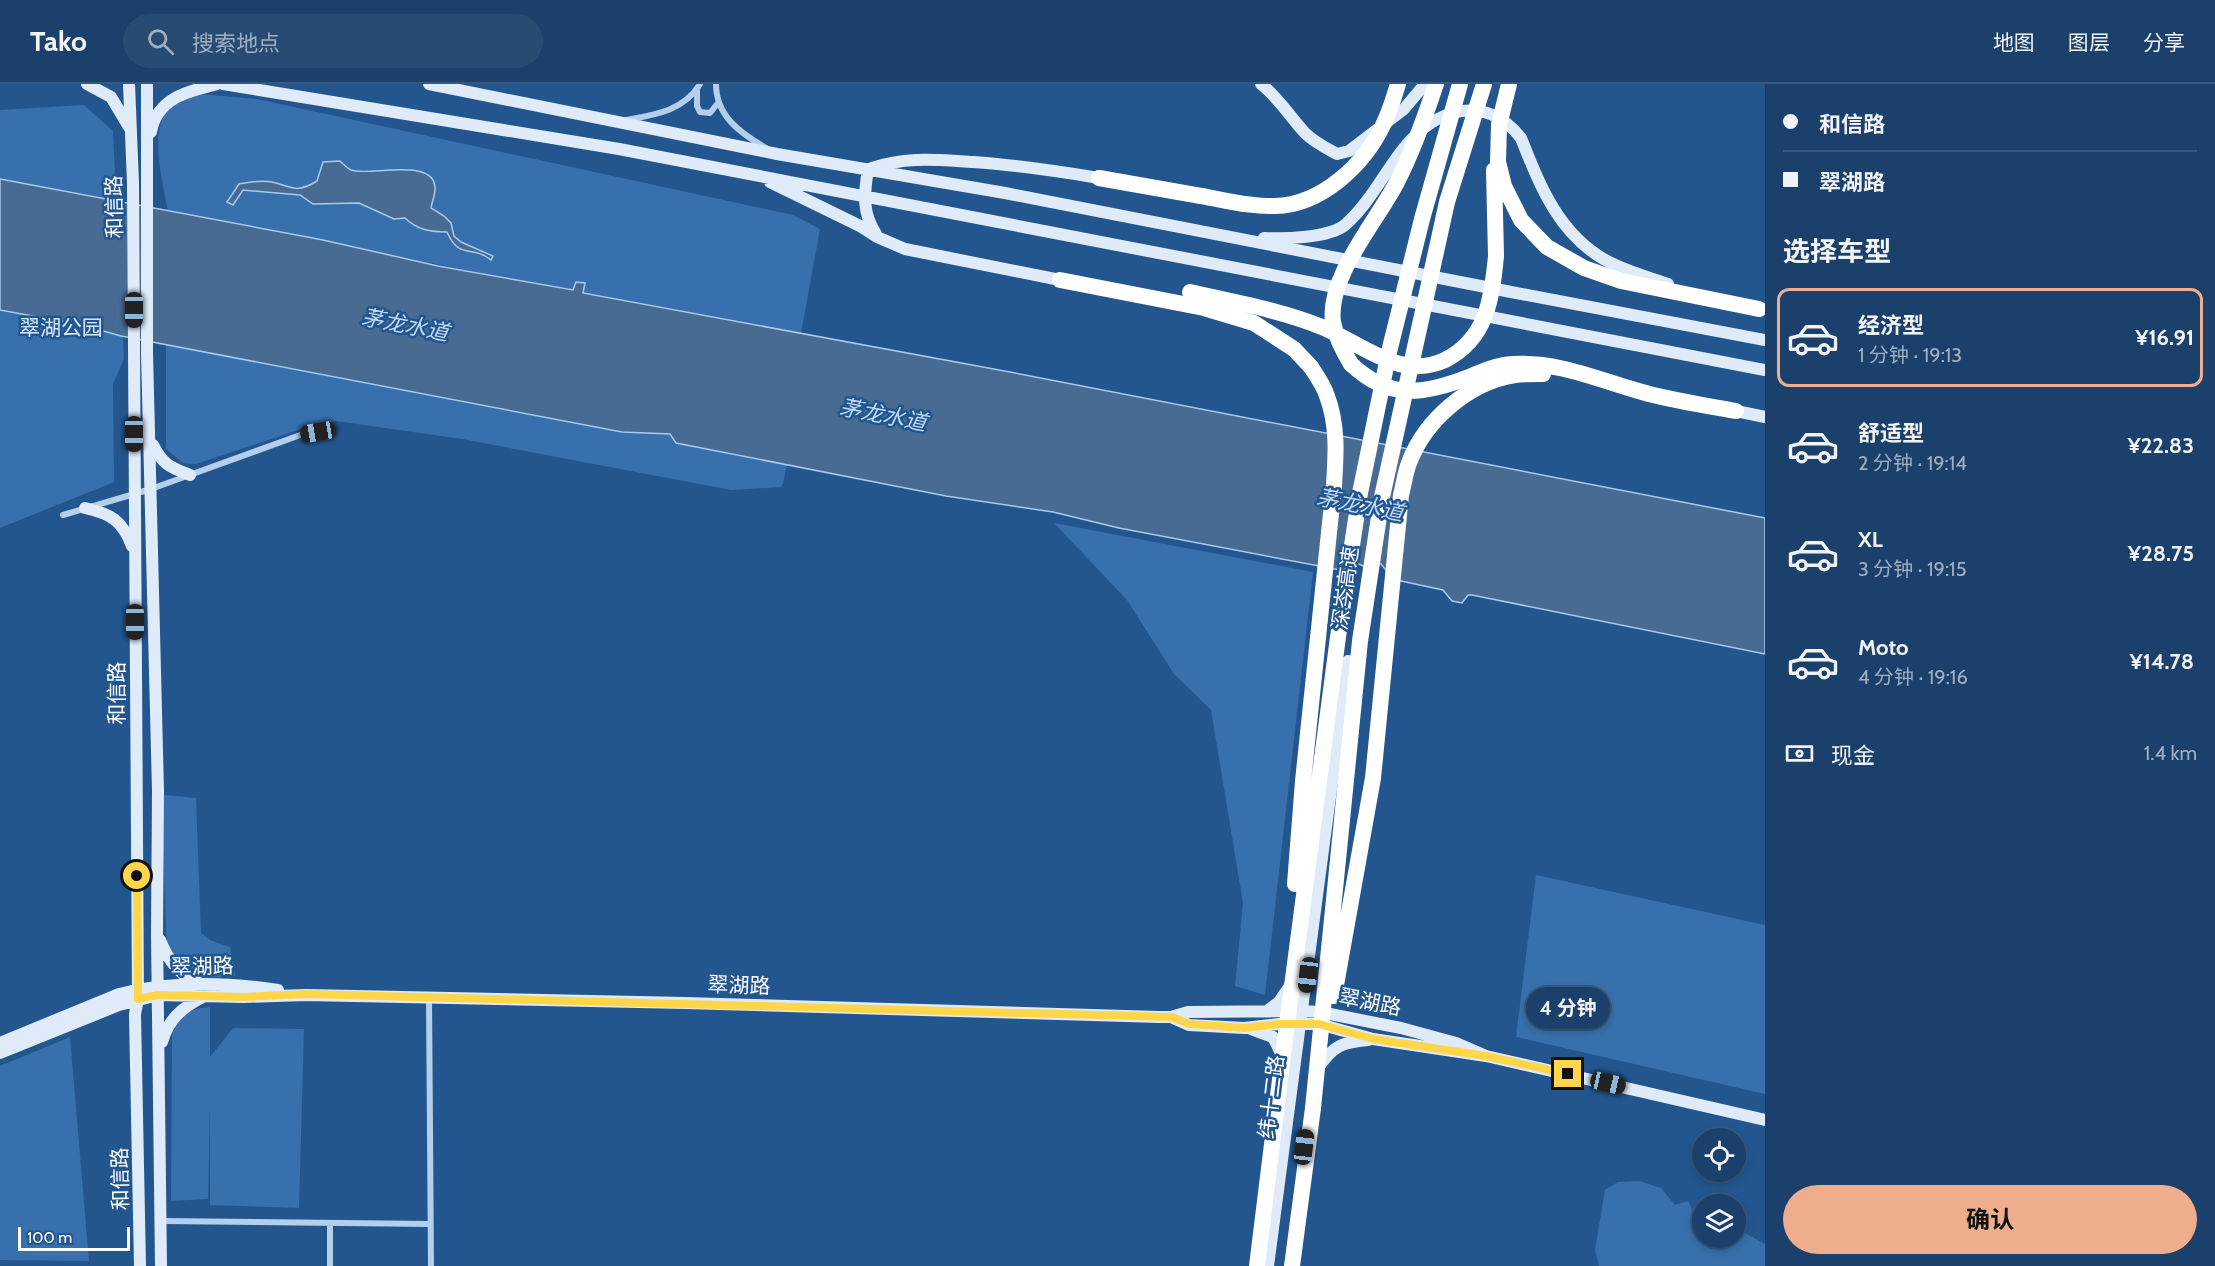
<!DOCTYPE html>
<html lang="zh">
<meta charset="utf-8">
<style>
:root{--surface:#1a406b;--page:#274b73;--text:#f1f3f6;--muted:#9fafc1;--line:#38597e;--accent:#eead8d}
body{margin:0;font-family:Cabin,"Noto Sans SC",sans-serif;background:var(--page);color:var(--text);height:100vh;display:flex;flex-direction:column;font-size:22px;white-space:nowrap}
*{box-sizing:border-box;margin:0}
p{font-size:20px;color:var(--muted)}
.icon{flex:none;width:33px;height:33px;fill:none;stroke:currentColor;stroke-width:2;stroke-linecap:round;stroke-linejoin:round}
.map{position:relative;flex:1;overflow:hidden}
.drawer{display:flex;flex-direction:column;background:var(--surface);width:450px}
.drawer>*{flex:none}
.guide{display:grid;align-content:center;height:132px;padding:0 18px;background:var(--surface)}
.controls{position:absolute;left:1692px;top:1044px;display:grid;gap:12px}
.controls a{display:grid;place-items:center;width:54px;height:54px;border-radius:50%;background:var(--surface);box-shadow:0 3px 9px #0003,0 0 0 2px var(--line);font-size:30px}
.scale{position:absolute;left:18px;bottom:15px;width:112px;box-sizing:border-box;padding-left:6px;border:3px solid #fff;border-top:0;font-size:16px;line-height:21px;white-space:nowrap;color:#fff;-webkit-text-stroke:4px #23568f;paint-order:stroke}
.end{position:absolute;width:27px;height:27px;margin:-14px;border:8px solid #ffd54a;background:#111;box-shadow:0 0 0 3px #111}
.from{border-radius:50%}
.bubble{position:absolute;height:42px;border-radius:21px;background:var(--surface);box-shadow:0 3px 9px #0003,0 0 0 2px var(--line);font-size:20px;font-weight:700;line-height:42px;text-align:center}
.car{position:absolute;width:18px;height:36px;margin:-18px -9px;border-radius:8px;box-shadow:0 0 4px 2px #0007;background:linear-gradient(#222 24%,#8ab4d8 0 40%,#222 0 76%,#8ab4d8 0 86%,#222 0)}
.guide b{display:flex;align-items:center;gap:21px;height:57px;font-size:22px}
.guide b+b{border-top:2px solid var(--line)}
.guide i{width:15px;height:15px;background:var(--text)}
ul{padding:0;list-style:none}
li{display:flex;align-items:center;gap:18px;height:99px;margin:0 12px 9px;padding:0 6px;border:3px solid transparent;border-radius:12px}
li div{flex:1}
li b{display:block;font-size:22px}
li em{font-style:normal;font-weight:700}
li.current{border-color:var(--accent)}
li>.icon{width:54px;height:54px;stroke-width:1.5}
h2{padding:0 18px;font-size:27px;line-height:72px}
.pay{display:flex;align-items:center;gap:15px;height:66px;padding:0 18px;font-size:22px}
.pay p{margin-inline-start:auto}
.action{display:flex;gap:12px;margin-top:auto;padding:12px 18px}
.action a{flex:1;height:69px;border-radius:36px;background:var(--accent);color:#111;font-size:24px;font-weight:700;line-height:69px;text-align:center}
header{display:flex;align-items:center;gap:36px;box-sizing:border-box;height:84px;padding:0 30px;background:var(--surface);border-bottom:2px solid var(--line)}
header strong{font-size:28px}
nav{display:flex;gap:33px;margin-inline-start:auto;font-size:21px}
.search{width:420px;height:54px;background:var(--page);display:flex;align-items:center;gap:15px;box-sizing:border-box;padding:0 21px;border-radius:33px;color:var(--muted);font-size:22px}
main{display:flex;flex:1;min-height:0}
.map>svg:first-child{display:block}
.green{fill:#3770ac}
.water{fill:#476b93;stroke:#a7caed;stroke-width:1.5}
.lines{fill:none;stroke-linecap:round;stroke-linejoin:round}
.street{stroke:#b3cfec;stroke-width:6}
.secondary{stroke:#dfebf9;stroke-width:12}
.highway{stroke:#fff;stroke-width:16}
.highway-bridge{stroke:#fff;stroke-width:16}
.route{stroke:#ffd54a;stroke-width:8}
.labels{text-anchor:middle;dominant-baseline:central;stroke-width:5;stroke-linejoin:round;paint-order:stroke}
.street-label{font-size:21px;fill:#fff;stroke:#23568f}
.park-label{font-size:21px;fill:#d8e8f9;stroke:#23568f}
.water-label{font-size:22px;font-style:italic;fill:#bfd8f3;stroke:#23568f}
</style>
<header>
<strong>Tako</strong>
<div class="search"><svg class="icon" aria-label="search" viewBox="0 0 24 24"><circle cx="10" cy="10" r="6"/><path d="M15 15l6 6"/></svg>搜索地点</div>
<nav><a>地图</a><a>图层</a><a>分享</a></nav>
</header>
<main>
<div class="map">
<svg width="1765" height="1182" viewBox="0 0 1765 1182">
<rect width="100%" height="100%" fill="#23568f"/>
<path class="green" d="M200 10 257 15 793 131 820 145 801 249 583 209 585 199 576 198 574 206C438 182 303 153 168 127 162 96 144 31 181 14 187 11 194 11 200 10Z
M84 21 113 47 124 275 113 300 114 398 0 444V26Z
M166 261 622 348 670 350 676 359 787 381 782 403 731 406 462 355 336 337 307 343 196 380 183 379 166 365Z
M1054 439 1313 488 1265 911 1235 902 1243 819 1211 626 1174 590 1127 516Z
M164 711 196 714 201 849 210 856 230 863 235 892 197 894 185 889 167 864 163 766Z
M1536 791 1765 841V1010L1516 953Z
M210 923V973L233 944 304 945 299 1124 210 1121V1022L208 1115 171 1117 172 951C181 929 188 925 210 923Z
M70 953 89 1177 0 1176V982Z
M1639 1097 1661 1104 1675 1121 1688 1117 1702 1145V1154H1736V1144L1765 1160V1182H1599L1595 1166 1605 1106 1618 1098Z"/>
<path class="water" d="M340 77C343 80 347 84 351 86 368 93 436 72 435 105 435 111 432 118 431 124L444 132 451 139 454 152 461 158 493 172 491 176C471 160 460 177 447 148 431 148 417 146 405 134L394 135 359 119 313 120 300 111 243 106 233 121 227 118 239 100C249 98 262 96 272 98 293 103 296 110 317 97L323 78Z
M0 95 323 156 438 182 573 206 576 198 585 199 583 209 1010 288 1765 434V570L1472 511H1468L1462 519 1452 517 1443 506 1401 497 1390 491 1381 480 1376 478 1365 483 1359 480 1345 486 1335 485 1119 444 1053 428 946 412 676 359 670 350 622 348 121 252 82 241 0 226Z"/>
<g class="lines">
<path class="street" d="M716 0C716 32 740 49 766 64
M697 6V22L700 28 710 29 718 19
M626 36C654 31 684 27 700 0
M63 431 151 405 303 350 332 345
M429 913 431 1182
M161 1137 430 1140
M330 1182V1139"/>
<path class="secondary" d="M87 0 111 13 129 43
M129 0 133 99 138 915 135 930 140 1182
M147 0V269L158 707 157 850 161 1182
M223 0 619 65 1765 286
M429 0 777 70 1005 109 1506 207 1765 256
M1261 0C1279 14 1290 33 1305 49 1314 58 1326 64 1337 70L1349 67 1404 25 1425 0
M151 48C157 14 188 7 217 0
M872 84C906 72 938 76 973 78 1016 81 1057 87 1099 94
M868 85C864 110 862 129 876 150
M770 98 860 142 877 153 905 165 1060 196
M1264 154C1284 155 1329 154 1345 141 1369 120 1384 89 1404 64 1436 24 1486 9 1521 54 1540 102 1559 151 1607 177 1626 187 1648 193 1668 200
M1736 327 1765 333
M153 361C163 381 170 383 190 391
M85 424C111 430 122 436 132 462
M160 856C168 876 179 892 199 899
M1267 927 1279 918 1292 899
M1171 933 1189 941 1244 944 1279 940H1319L1373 955 1486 972 1765 1036
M1251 945 1273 953 1283 973
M162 958C169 935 181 924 203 913
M0 959 119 910C170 897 226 898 278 906
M0 969 119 921 158 911 244 913 306 911 685 919 1159 933H1171L1188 928 1303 927 1320 928 1401 944 1456 959 1486 972
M1318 984C1333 962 1342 958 1368 956
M1268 1182 1348 577"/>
<path class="highway" d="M1499 41 1498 78 1504 102 1521 136 1547 163 1584 184 1621 197 1759 225
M1494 86 1496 172
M1099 94 1201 112
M1060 196 1204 224 1254 239 1294 265 1311 283
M1351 280C1389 316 1423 311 1469 293 1483 287 1497 281 1513 280 1557 277 1599 296 1642 308 1673 317 1705 321 1736 327
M1292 1182 1313 1024"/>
<path class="highway-bridge" d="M1499 41 1509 0
M1201 112C1225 116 1250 123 1275 122 1322 121 1365 80 1384 39 1390 27 1394 13 1398 0
M1190 208C1234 218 1280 226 1322 243 1347 254 1370 271 1396 279 1412 284 1430 283 1445 276 1487 255 1492 214 1496 172
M1351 280C1343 267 1336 254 1333 238 1327 193 1377 137 1397 98 1413 67 1425 33 1436 0
M1295 800 1303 697 1334 401C1336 371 1338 341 1327 312 1324 302 1317 292 1311 283
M1334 912 1373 694 1401 411C1404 400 1405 389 1409 379 1425 336 1469 298 1515 291 1524 290 1534 290 1543 290
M1313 1024 1360 557 1382 413 1447 118 1484 0
M1257 1182 1284 963 1338 553 1360 409 1389 268 1422 135 1460 0"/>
</g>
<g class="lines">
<path class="route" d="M137 792 138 915 158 911 244 913 306 910 1172 933 1189 940 1244 944 1279 940H1319L1373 955 1486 972 1568 990"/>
</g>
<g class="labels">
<g class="street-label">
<text transform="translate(114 123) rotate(-91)">和信路</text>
<text transform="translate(1345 504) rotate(-82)">深岑高速</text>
<text transform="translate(116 609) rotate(-90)">和信路</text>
<text transform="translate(202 882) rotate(-1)">翠湖路</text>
<text transform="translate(739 901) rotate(2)">翠湖路</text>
<text transform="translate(1370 918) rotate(11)">翠湖路</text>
<text transform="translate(1271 1013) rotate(-83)">纬十二路</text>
<text transform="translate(120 1095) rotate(-91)">和信路</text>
</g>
<g class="park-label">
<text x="61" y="243">翠湖公园</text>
</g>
<g class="water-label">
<text transform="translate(405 241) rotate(11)">茅龙水道</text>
<text transform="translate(883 331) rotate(11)">茅龙水道</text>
<text transform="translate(1360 421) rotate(11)">茅龙水道</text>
</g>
</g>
</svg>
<div class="controls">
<a><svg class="icon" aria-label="locate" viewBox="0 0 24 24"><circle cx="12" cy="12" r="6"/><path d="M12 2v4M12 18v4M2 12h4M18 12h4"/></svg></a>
<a><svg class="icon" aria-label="layers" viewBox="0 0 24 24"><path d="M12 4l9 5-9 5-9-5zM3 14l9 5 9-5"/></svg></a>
</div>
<div class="scale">100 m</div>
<i class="end from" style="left:137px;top:792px"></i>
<i class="end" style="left:1568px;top:990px"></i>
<div class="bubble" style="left:1526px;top:903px;width:84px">4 分钟</div>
<i class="car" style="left:134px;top:226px;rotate:180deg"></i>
<i class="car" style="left:318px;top:348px;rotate:260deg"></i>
<i class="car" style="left:134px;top:350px;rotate:180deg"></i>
<i class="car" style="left:135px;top:538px;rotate:180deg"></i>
<i class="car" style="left:1308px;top:891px;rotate:187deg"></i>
<i class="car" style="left:1608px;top:999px;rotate:103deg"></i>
<i class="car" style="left:1304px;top:1063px;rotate:7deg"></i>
</div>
<section class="drawer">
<div class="guide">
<b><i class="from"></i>和信路</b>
<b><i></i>翠湖路</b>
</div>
<h2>选择车型</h2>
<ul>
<li class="current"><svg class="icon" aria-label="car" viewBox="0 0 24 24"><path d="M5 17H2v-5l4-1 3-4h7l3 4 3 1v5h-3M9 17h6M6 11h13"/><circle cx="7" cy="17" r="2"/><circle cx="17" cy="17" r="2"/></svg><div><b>经济型</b><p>1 分钟 · 19:13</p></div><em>¥16.91</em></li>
<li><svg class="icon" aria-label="car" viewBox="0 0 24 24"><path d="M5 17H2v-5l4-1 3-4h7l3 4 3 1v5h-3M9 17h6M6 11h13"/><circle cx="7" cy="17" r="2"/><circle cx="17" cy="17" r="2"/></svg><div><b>舒适型</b><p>2 分钟 · 19:14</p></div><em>¥22.83</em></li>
<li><svg class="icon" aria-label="car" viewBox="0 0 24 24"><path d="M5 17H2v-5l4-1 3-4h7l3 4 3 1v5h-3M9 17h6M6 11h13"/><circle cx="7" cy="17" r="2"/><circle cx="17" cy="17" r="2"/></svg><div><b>XL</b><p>3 分钟 · 19:15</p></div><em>¥28.75</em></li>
<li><svg class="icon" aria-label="car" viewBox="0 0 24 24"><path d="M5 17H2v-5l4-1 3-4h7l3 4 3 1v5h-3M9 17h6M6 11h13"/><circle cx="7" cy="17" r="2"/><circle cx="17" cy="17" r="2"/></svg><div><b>Moto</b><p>4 分钟 · 19:16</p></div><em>¥14.78</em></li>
</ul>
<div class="pay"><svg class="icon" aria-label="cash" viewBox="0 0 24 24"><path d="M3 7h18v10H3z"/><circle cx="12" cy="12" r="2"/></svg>现金<p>1.4 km</p></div>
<div class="action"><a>确认</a></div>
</section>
</main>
